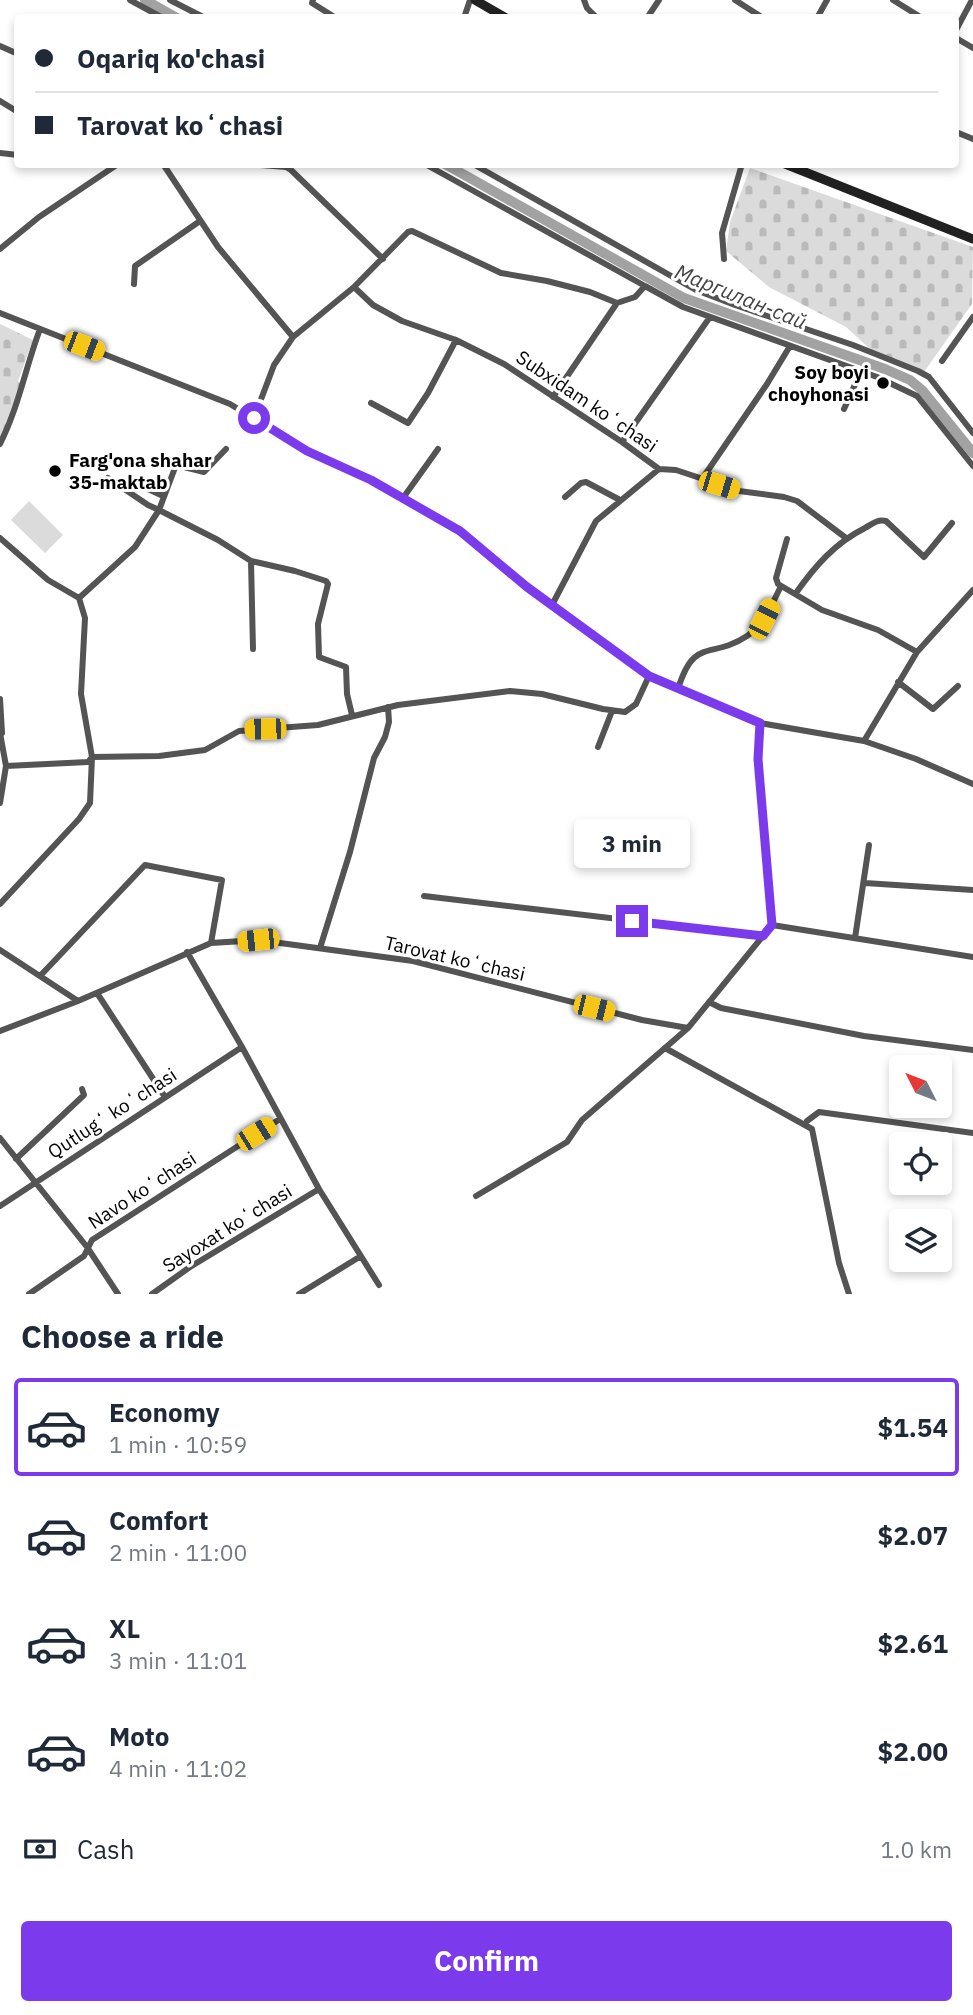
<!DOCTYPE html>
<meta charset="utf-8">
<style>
:root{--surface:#fff;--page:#f6f6f7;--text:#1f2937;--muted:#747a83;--line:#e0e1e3;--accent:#7c3aed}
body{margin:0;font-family:"IBM Plex Sans",sans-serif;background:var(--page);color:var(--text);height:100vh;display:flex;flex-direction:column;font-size:26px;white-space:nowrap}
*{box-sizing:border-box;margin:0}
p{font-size:23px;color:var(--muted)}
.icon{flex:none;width:38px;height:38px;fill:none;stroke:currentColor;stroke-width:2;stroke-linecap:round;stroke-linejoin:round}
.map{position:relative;height:1294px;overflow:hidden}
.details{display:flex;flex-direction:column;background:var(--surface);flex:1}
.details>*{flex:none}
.hud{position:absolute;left:14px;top:14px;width:945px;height:154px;border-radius:7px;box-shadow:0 4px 10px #0003;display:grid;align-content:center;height:154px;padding:0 21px;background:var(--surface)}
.needle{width:46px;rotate:312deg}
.tools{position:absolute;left:889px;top:1055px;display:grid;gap:14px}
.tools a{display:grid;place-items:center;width:63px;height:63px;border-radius:7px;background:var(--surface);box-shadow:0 4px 10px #0003;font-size:35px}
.end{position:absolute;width:32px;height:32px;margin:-16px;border:9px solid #7c3aed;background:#fff;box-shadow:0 0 0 4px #fff}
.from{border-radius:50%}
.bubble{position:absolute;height:49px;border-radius:7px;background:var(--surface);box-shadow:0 4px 10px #0003;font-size:23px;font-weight:700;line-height:49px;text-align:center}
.car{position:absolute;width:21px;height:42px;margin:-21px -10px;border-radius:9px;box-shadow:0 0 5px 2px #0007;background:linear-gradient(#f5c518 24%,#345 0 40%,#f5c518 0 76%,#345 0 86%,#f5c518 0)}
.hud b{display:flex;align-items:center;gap:24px;height:66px;font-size:26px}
.hud b+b{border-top:2px solid var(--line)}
.hud i{width:18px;height:18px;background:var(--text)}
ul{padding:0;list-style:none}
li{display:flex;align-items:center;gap:21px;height:98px;margin:0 14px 10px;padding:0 7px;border:4px solid transparent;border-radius:7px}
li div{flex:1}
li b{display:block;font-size:26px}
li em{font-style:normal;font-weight:700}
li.selected{border-color:var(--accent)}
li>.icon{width:63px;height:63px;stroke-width:1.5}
h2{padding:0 21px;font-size:32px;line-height:84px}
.pay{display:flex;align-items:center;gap:18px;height:77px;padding:0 21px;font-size:26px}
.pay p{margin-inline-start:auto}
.primary-button{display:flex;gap:14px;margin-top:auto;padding:14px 21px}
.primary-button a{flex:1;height:80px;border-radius:7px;background:var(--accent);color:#fff;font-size:28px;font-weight:700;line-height:80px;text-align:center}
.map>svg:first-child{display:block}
.cemetery{fill:url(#cemetery-stones)}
.garden{fill:#dbdbdb}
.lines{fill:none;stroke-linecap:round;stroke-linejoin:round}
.river{stroke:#a2a2a2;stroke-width:10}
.minor{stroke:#545454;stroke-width:6}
.secondary{stroke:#212121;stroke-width:9}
.route{stroke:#7c3aed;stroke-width:9}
.poi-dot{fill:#000;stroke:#fff;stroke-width:2.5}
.labels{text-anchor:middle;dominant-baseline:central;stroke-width:6;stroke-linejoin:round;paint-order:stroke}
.poi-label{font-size:19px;font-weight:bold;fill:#000;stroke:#fff;text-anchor:end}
.street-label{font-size:19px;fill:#000;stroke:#fff}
.water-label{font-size:21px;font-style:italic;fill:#434343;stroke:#fff}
</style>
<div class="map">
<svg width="973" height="1294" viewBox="0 0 973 1294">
<defs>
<pattern id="cemetery-stones" width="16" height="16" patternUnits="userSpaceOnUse" patternTransform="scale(1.75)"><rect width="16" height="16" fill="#dbdbdb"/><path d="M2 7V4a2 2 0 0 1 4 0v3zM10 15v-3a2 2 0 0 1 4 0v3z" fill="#bababa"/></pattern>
</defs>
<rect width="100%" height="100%" fill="#fff"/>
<path class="cemetery" d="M750 168 973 247 972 304 924 372 871 350 846 327 769 287 726 251 730 222Z
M0 324 33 340 18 381 20 383 8 424 0 439Z"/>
<path class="garden" d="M29 501 63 535 45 553 11 520Z"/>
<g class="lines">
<path class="river" d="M145 0 177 18
M445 164 684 298 885 369 910 380 922 390 973 453"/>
<path class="minor" d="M130 0 163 18
M170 0 205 18
M313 0 312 3 336 18
M584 0 587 8 597 18
M735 0 763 18
M893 0 922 18
M464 18 470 0
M647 18 659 0
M817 18 827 0
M956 30 972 0
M956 38 973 48
M0 46 18 54
M0 101 18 112
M956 132 973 139
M0 153 18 155
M163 164 218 247 293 337
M248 164 286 167 291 170 383 259
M425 164 645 286
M473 164 696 290 735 305 853 345 918 371 929 377 973 433
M0 249 39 217 118 164
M724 259 722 233 742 164
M134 284 135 266 200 221
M354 287 373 305 402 321 456 340 504 364 622 442 659 469 676 470 739 491 784 497 797 501 846 538
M0 313 230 404 307 451 371 480 460 531 527 587 649 676 760 723 864 741 916 759 973 784
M942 361 973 317
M553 397 617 303 635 297 645 286 683 307 877 377 917 396 973 466
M371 403 408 423 428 393 456 340
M844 409 861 371
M254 418 274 365 293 337 354 287 408 232 412 231 501 273 547 281 590 292 617 303
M622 442 710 317
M0 444C19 406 25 369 40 329
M108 478 148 505 159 510 176 465 204 472 226 449
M702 479 767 384 790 346
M133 482 163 496
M565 497 581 483 586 482 620 500
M403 498 438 449
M0 538 48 580 79 598 85 618 81 694 92 757 90 803 79 819 0 904
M787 539 776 578 778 584 822 610 878 630 917 652
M251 561 253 649
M796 593C815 566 835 543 865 528 872 524 877 519 886 521L924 557 952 523
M79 598 135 547 159 510 218 540 251 561 295 571 326 581 328 584 318 624 319 657 346 667 347 694 352 715
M552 605 596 521 659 469
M898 682 933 709 958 686
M678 689C694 636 711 660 747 636 765 624 772 604 781 586
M0 699 2 733
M0 733 6 766 88 762 92 757 159 756 205 750 239 731 318 725 398 705 510 691 542 694 603 709 625 712 636 704 649 676
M864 741 917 652 973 590
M598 747 612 711
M0 803 6 766
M865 883 973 890
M424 896 763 936
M772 925 973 957
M855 938 869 845
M320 948 350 852 374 758 385 737 389 722 388 707
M0 950 78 1001 211 943 258 940 413 961 642 1020 688 1028
M187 952 242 1047 319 1189 379 1285
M41 975 145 865 222 880 211 943
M97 993 165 1097
M709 1002 721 1008 864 1036 973 1050
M0 1031 78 1001
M665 1048 812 1129 839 1263 849 1294
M807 1121 819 1112 973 1133
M0 1138 87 1247 118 1294
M16 1159 84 1095 82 1089
M476 1196 567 1142 582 1120 688 1028 772 925 758 759 760 723
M0 1206 242 1047
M29 1294 84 1256 92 1240 280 1119
M152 1294 190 1267 319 1189
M299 1294 361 1256"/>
<path class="secondary" d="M475 0 506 18
M785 164 973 239"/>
</g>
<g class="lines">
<path class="route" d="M254 418 307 451 371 480 460 531 527 587 649 676 760 723 758 759 772 925 763 936 632 921"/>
</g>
<g class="poi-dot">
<circle cx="883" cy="383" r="7"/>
<circle cx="55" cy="471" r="7"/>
</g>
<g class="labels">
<g class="poi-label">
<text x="869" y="372">Soy boyi<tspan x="869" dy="22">choyhonasi</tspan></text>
<text x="69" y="460" text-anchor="start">Farg'ona shahar<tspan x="69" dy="22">35-maktab</tspan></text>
</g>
<g class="street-label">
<text transform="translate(587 401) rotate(34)">Subxidam koʻchasi</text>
<text transform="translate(455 958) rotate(13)">Tarovat koʻchasi</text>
<text transform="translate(112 1113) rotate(-33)">Qutlugʻ koʻchasi</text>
<text transform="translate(142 1190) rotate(-33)">Navo koʻchasi</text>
<text transform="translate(227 1228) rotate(-32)">Sayoxat koʻchasi</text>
</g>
<g class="water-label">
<text transform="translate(741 296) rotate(22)">Маргилан-сай</text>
</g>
</g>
</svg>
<div class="tools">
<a><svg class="needle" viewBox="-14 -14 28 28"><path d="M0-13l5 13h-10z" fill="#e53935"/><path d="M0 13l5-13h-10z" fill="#747a83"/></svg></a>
<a><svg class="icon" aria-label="locate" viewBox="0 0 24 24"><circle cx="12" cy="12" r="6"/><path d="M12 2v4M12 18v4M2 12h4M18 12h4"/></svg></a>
<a><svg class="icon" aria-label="layers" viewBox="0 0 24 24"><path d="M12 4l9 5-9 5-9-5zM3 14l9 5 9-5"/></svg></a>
</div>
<i class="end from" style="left:254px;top:418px"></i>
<i class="end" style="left:632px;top:921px"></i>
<div class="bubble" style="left:574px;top:819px;width:116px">3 min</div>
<i class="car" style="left:84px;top:346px;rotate:111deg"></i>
<i class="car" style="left:719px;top:485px;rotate:107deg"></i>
<i class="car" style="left:764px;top:619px;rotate:27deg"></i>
<i class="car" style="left:265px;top:729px;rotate:269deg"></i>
<i class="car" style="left:258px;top:940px;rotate:264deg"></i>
<i class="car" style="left:594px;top:1008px;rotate:104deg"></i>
<i class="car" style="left:256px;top:1134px;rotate:58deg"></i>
<div class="hud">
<b><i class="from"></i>Oqariq ko'chasi</b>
<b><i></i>Tarovat koʻchasi</b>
</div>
</div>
<section class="details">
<h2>Choose a ride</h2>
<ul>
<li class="selected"><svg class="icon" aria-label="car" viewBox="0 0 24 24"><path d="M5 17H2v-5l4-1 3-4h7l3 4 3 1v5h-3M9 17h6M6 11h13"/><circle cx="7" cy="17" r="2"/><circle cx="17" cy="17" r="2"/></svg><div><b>Economy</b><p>1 min · 10:59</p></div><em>$1.54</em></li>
<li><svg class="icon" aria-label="car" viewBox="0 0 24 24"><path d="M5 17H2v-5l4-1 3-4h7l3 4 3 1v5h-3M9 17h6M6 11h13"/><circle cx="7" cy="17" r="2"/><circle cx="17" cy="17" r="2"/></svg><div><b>Comfort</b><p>2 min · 11:00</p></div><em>$2.07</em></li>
<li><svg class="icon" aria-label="car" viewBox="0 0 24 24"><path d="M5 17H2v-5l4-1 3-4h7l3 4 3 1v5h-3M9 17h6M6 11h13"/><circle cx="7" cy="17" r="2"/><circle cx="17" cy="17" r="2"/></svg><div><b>XL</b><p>3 min · 11:01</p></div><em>$2.61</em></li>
<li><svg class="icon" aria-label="car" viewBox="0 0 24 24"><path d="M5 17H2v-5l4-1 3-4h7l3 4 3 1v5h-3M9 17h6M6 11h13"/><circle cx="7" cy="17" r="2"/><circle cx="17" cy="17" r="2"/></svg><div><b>Moto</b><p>4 min · 11:02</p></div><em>$2.00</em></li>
</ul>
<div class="pay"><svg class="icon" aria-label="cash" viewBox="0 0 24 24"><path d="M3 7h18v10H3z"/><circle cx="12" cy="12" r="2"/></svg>Cash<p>1.0 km</p></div>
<div class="primary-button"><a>Confirm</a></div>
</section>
